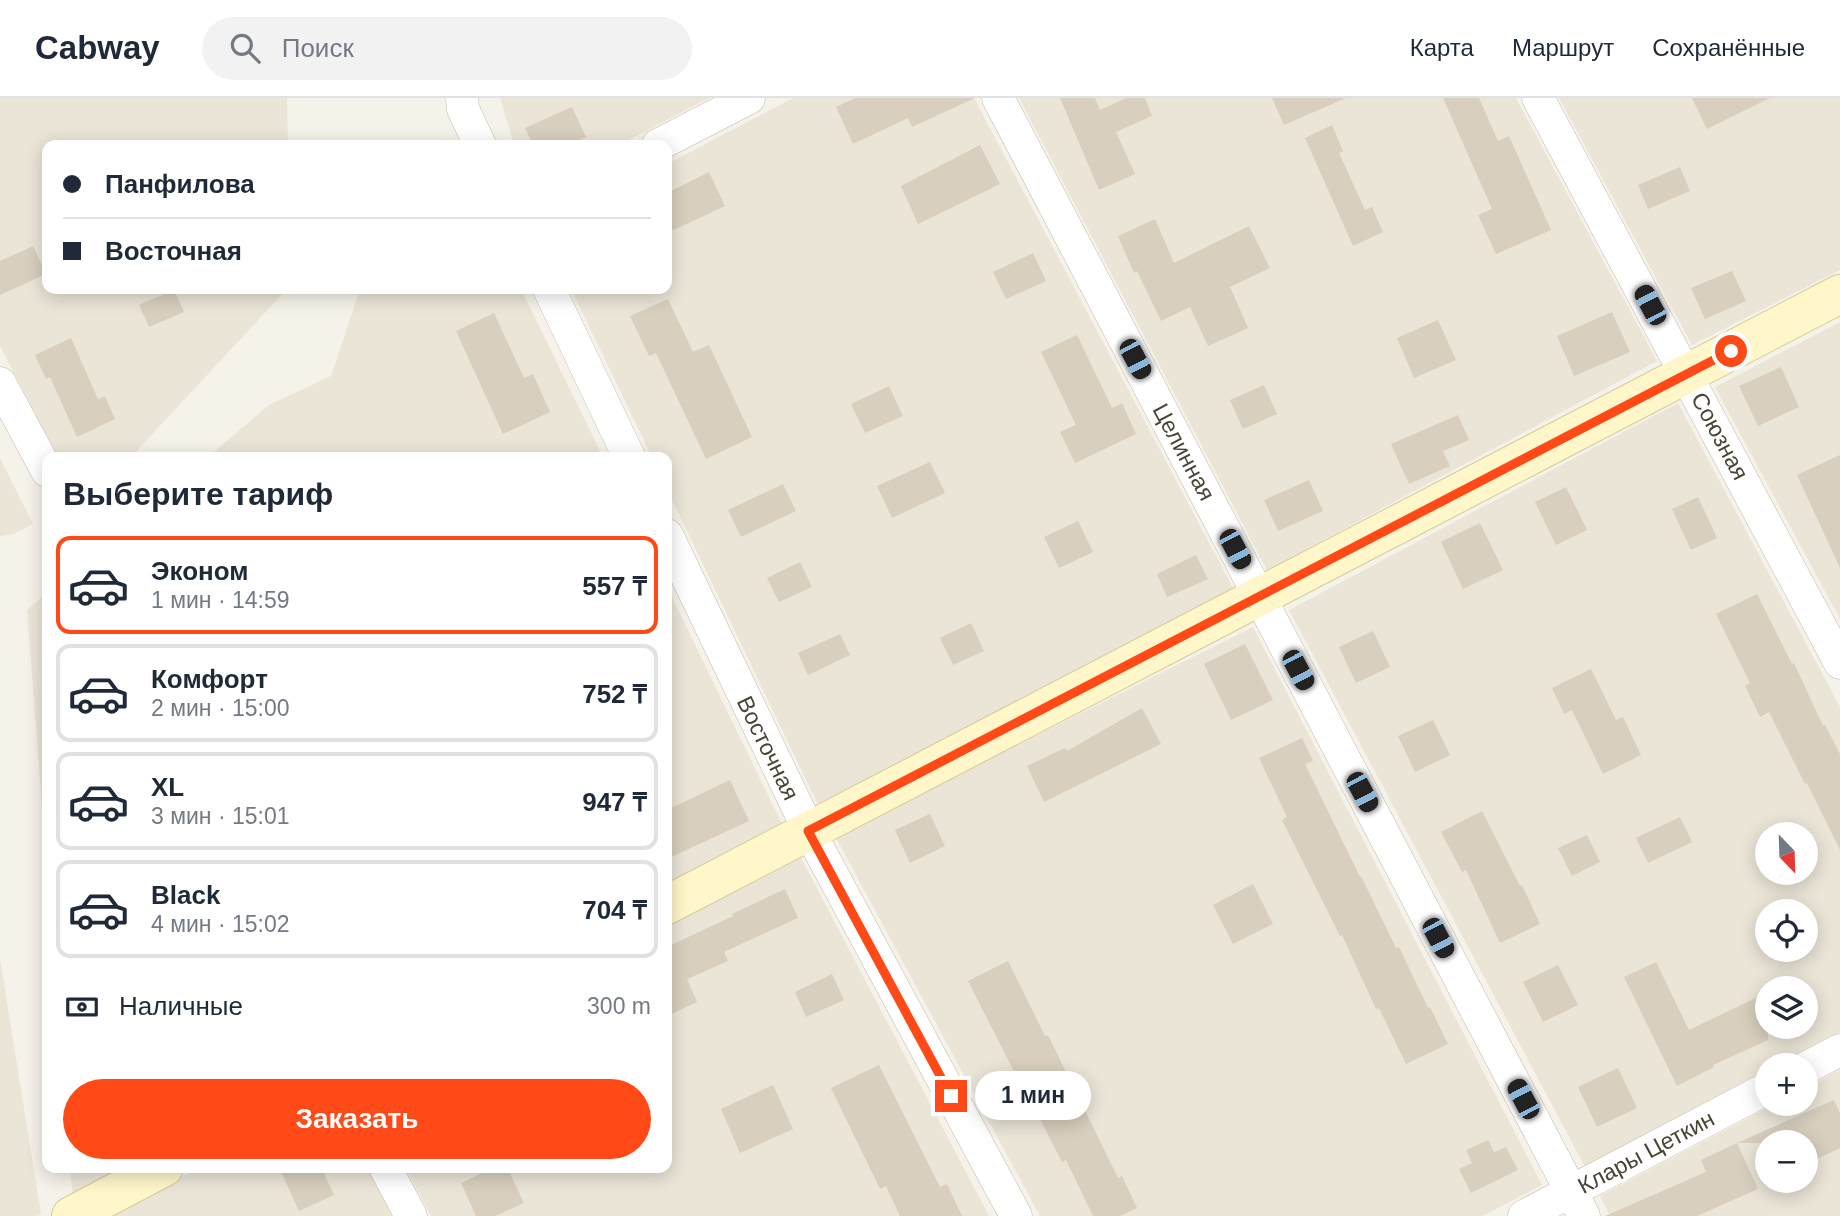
<!DOCTYPE html>
<html lang="ru">
<meta charset="utf-8">
<style>
:root{--surface:#fff;--page:#f2f2f3;--text:#1f2937;--muted:#747a83;--line:#e0e1e3;--accent:#ff4917}
body{margin:0;font-family:Helvetica,sans-serif;background:var(--page);color:var(--text);height:100vh;display:flex;flex-direction:column;font-size:26px;white-space:nowrap}
*{box-sizing:border-box;margin:0}
p{font-size:23px;color:var(--muted)}
.icon{flex:none;width:38px;height:38px;fill:none;stroke:currentColor;stroke-width:2;stroke-linecap:round;stroke-linejoin:round}
.map{position:relative;flex:1;overflow:hidden}
.side{position:absolute;left:42px;top:354px;width:630px;height:721px;display:flex;flex-direction:column;background:var(--surface);border-radius:14px;box-shadow:0 4px 18px #0003}
.side>*{flex:none}
.banner{position:absolute;left:42px;top:42px;width:630px;height:154px;border-radius:14px;box-shadow:0 4px 18px #0003;display:grid;align-content:center;height:154px;padding:0 21px;background:var(--surface)}
.needle{width:46px;rotate:157deg}
.fabs{position:absolute;left:1755px;top:724px;display:grid;gap:14px}
.fabs a{display:grid;place-items:center;width:63px;height:63px;border-radius:50%;background:var(--surface);box-shadow:0 4px 18px #0003;font-size:35px}
.end{position:absolute;width:32px;height:32px;margin:-16px;border:9px solid #ff4917;background:#fff;box-shadow:0 0 0 4px #fff}
.from{border-radius:50%}
.bubble{position:absolute;height:49px;border-radius:24px;background:var(--surface);box-shadow:0 4px 18px #0003;font-size:23px;font-weight:600;line-height:49px;text-align:center}
.car{position:absolute;width:21px;height:42px;margin:-21px -10px;border-radius:9px;box-shadow:0 0 5px 2px #0007;background:linear-gradient(#222 24%,#8ab4d8 0 40%,#222 0 76%,#8ab4d8 0 86%,#222 0)}
.banner b{display:flex;align-items:center;gap:24px;height:66px;font-size:26px}
.banner b+b{border-top:2px solid var(--line)}
.banner i{width:18px;height:18px;background:var(--text)}
ul{padding:0;list-style:none}
li{display:flex;align-items:center;gap:21px;height:98px;margin:0 14px 10px;padding:0 7px;border:4px solid var(--line);border-radius:14px}
li div{flex:1}
li b{display:block;font-size:26px}
li em{font-style:normal;font-weight:600}
li.selected{border-color:var(--accent)}
li>.icon{width:63px;height:63px;stroke-width:1.5}
h2{padding:0 21px;font-size:32px;line-height:84px}
.pay{display:flex;align-items:center;gap:18px;height:77px;padding:0 21px;font-size:26px}
.pay p{margin-inline-start:auto}
.primary-button{display:flex;gap:14px;margin-top:auto;padding:14px 21px}
.primary-button a{flex:1;height:80px;border-radius:42px;background:var(--accent);color:#fff;font-size:28px;font-weight:600;line-height:80px;text-align:center}
header{display:flex;align-items:center;gap:42px;box-sizing:border-box;height:98px;padding:0 35px;background:var(--surface);border-bottom:2px solid var(--line)}
header strong{font-size:33px}
nav{display:flex;gap:38px;margin-inline-start:auto;font-size:24px}
.search{width:490px;height:63px;background:var(--page);display:flex;align-items:center;gap:18px;box-sizing:border-box;padding:0 24px;border-radius:38px;color:var(--muted);font-size:26px}
.map>svg:first-child{display:block}
.residential{fill:#eae5d7;fill-rule:evenodd}
.building{fill:#d8cfbe}
.lines{fill:none;stroke-linecap:round;stroke-linejoin:round}
.street-casing{stroke:#c2bbab;stroke-width:33}
.secondary-casing{stroke:#d7ca97;stroke-width:40}
.street{stroke:#fff;stroke-width:32}
.secondary{stroke:#fff6ca;stroke-width:38}
.route{stroke:#ff4917;stroke-width:9}
.labels{text-anchor:middle;dominant-baseline:central;stroke-width:7;stroke-linejoin:round;paint-order:stroke}
.street-label{font-size:23px;fill:#4a4437;stroke:#fff}
</style>
<header>
<strong>Cabway</strong>
<div class="search"><svg class="icon" aria-label="search" viewBox="0 0 24 24"><circle cx="10" cy="10" r="6"/><path d="M15 15l6 6"/></svg>Поиск</div>
<nav><a>Карта</a><a>Маршрут</a><a>Сохранённые</a></nav>
</header>
<div class="map">
<svg width="1840" height="1118" viewBox="0 0 1840 1118">
<rect width="100%" height="100%" fill="#f5f3e9"/>
<path class="residential" d="M0 0H287L288 47H47V191H287L131 359H58L0 248Z
M500 0H709L619 47H514Z
M793 0H974L1233 490 818 707 667 391V359H652L571 191H667V66Z
M1019 0H1516L1657 263 1267 472Z
M1559 0H1840V172L1692 247Z
M360 191H521L603 359H208L269 307 331 278Z
M1840 224V521L1715 289Z
M1678 305 1840 609V934L1776 968H1768L1767 972 1585 1069 1289 512ZM1768 737H1806V775H1768ZM1768 814H1806V852H1768ZM1768 891H1806V929H1768Z
M0 360 33 426 14 436 0 438Z
M667 489 782 726 667 786Z
M47 495V775L27 512Z
M1253 529 1542 1087 1483 1118H1040L835 738Z
M799 756 989 1118H431L405 1069H667V826Z
M0 861 41 1116 37 1118H0Z
M1840 972V1118H1610L1600 1098 1775 1006H1806V990ZM1768 1045H1806V1083H1768Z
M70 1069H132L73 1100Z
M201 1069H372L398 1118H108Z"/>
<path class="building" d="M855 0H975L912 29 908 20 853 46 836 9Z
M1060 0H1095L1100 12 1126 0H1145L1152 18 1116 34 1135 76 1099 92Z
M1272 0H1346L1284 27Z
M1443 0H1479L1498 43 1509 38 1551 132 1496 156 1478 117 1492 111Z
M1692 0H1770L1707 31Z
M572 9 586 39 568 47H533L525 30Z
M1332 27 1343 53 1339 55 1365 112 1372 109 1383 134 1353 148 1305 40Z
M980 47 1000 86 918 126 901 88Z
M1680 69 1690 93 1648 111 1638 87Z
M709 74 725 108 667 135V95Z
M1155 121 1174 165 1249 128 1270 170 1230 189 1248 230 1208 248 1190 209 1161 223 1137 173 1134 175 1118 138Z
M33 148 46 176 0 197V163Z
M1033 155 1046 183 1006 201 993 174Z
M1732 173 1746 203 1705 221 1691 190Z
M174 192 184 214 149 229 139 207Z
M668 201 693 254 709 247 752 339 706 361 656 255 649 258 630 218Z
M1612 214 1630 254 1574 278 1557 238Z
M494 215 524 280 533 276 550 314 503 336 456 233Z
M1438 222 1456 262 1414 280 1397 240Z
M1077 237 1112 310 1122 305 1136 336 1075 365 1060 334 1076 327 1041 254Z
M71 240 98 301 105 298 115 321 77 339 50 279 46 281 35 257Z
M1781 269 1799 309 1758 328 1739 288Z
M1264 287 1277 316 1243 331 1230 302Z
M889 288 903 318 865 335 851 306Z
M1458 317 1469 342 1443 353 1450 368 1409 386 1391 346Z
M1840 357V470L1797 377Z
M930 364 945 395 892 420 877 388Z
M1309 382 1323 413 1278 433 1264 402Z
M783 386 796 413 741 439 728 412Z
M1566 389 1587 432 1556 447 1535 404Z
M1698 399 1717 440 1691 452 1672 411Z
M1078 423 1093 454 1059 470 1044 439Z
M1480 425 1503 472 1463 491 1441 444Z
M1196 457 1208 481 1167 499 1157 476Z
M800 464 812 489 779 504 767 480Z
M1757 496 1792 566 1794 565 1823 628 1825 627 1840 656V752L1807 685 1805 686 1769 614 1760 619 1745 588 1750 585 1716 516Z
M971 525 984 553 953 567 940 540Z
M1373 533 1390 569 1356 585 1339 549Z
M840 536 850 557 808 577 798 555Z
M1245 546 1273 602 1231 622 1204 566Z
M1591 571 1616 622 1623 619 1641 657 1603 676 1572 612 1564 616 1552 590Z
M1142 610 1161 646 1044 704 1027 668 1065 650 1067 653Z
M1433 622 1450 657 1415 674 1398 638Z
M1302 640 1313 663 1305 666 1360 779 1361 778 1396 850 1399 849 1428 910 1430 909 1448 946 1406 966 1379 910 1376 911 1342 837 1340 838 1282 722 1287 719 1259 660Z
M730 682 749 723 667 761V712Z
M1482 713 1520 788 1522 787 1540 826 1500 845 1466 772 1462 774 1441 734Z
M930 716 945 748 910 765 895 732Z
M1680 719 1692 744 1648 765 1636 740Z
M1587 737 1600 764 1572 778 1558 750Z
M1253 786 1273 826 1233 846 1213 807Z
M785 791 798 820 724 854 728 863 687 881 697 904 667 918V836L671 847 733 818 732 816Z
M1008 863 1045 938 1048 937 1118 1080 1122 1078 1137 1110 1120 1118H1093L1066 1062 1062 1064 1027 996 1026 997 968 883Z
M1656 864 1689 932 1768 894V942L1713 967 1714 969 1677 988 1624 879Z
M1558 867 1578 907 1543 924 1523 884Z
M832 876 844 902 806 919 795 894Z
M879 967 940 1089 947 1086 962 1118H900L886 1088 880 1091 831 990Z
M1618 970 1637 1010 1597 1029 1578 989Z
M773 987 793 1031 740 1055 721 1011Z
M1834 1002 1840 1015V1050L1806 1066V1045H1737Z
M1488 1042 1494 1054 1506 1049 1518 1072 1471 1095 1459 1071 1472 1065 1466 1052Z
M1737 1045 1758 1091 1697 1118H1605L1706 1074 1701 1062Z
M279 1069H321L334 1097 299 1113Z
M495 1069H507L524 1105 495 1118H476L461 1085Z"/>
<g class="lines">
<g class="street-casing">
<path id="street" d="M462 0 463 11 480 47
M998 0 1584 1118
M1538 0 1840 565
M658 47 749 0
M549 191 629 359
M0 285 47 373
M667 437 809 733 1016 1118
M1806 970 1840 952
M385 1069 411 1118
M1524 1118 1768 990"/>
</g>
<g class="secondary-casing">
<path id="secondary" d="M667 807 1840 196
M71 1118 164 1069"/>
</g>
<use href="#street" class="street"/>
<use href="#secondary" class="secondary"/>
</g>
<g class="lines">
<path class="route" d="M951 998 808 733 1731 253"/>
</g>
<g class="labels">
<g class="street-label">
<text transform="translate(1720 338) rotate(62)">Союзная</text>
<text transform="translate(1184 354) rotate(62)">Целинная</text>
<text transform="translate(768 650) rotate(64)">Восточная</text>
<text transform="translate(1646 1054) rotate(-28)">Клары Цеткин</text>
</g>
</g>
</svg>
<div class="fabs">
<a><svg class="needle" viewBox="-14 -14 28 28"><path d="M0-13l5 13h-10z" fill="#e53935"/><path d="M0 13l5-13h-10z" fill="#747a83"/></svg></a>
<a><svg class="icon" aria-label="locate" viewBox="0 0 24 24"><circle cx="12" cy="12" r="6"/><path d="M12 2v4M12 18v4M2 12h4M18 12h4"/></svg></a>
<a><svg class="icon" aria-label="layers" viewBox="0 0 24 24"><path d="M12 4l9 5-9 5-9-5zM3 14l9 5 9-5"/></svg></a>
<a>+</a>
<a>−</a>
</div>
<i class="end from" style="left:1731px;top:253px"></i>
<i class="end" style="left:951px;top:998px"></i>
<div class="bubble" style="left:975px;top:973px;width:116px">1 мин</div>
<i class="car" style="left:1650px;top:207px;rotate:332deg"></i>
<i class="car" style="left:1135px;top:261px;rotate:152deg"></i>
<i class="car" style="left:1235px;top:451px;rotate:152deg"></i>
<i class="car" style="left:1298px;top:572px;rotate:152deg"></i>
<i class="car" style="left:1362px;top:694px;rotate:152deg"></i>
<i class="car" style="left:1438px;top:840px;rotate:152deg"></i>
<i class="car" style="left:1523px;top:1001px;rotate:332deg"></i>
<div class="banner">
<b><i class="from"></i>Панфилова</b>
<b><i></i>Восточная</b>
</div>
<section class="side">
<h2>Выберите тариф</h2>
<ul>
<li class="selected"><svg class="icon" aria-label="car" viewBox="0 0 24 24"><path d="M5 17H2v-5l4-1 3-4h7l3 4 3 1v5h-3M9 17h6M6 11h13"/><circle cx="7" cy="17" r="2"/><circle cx="17" cy="17" r="2"/></svg><div><b>Эконом</b><p>1 мин · 14:59</p></div><em>557 ₸</em></li>
<li><svg class="icon" aria-label="car" viewBox="0 0 24 24"><path d="M5 17H2v-5l4-1 3-4h7l3 4 3 1v5h-3M9 17h6M6 11h13"/><circle cx="7" cy="17" r="2"/><circle cx="17" cy="17" r="2"/></svg><div><b>Комфорт</b><p>2 мин · 15:00</p></div><em>752 ₸</em></li>
<li><svg class="icon" aria-label="car" viewBox="0 0 24 24"><path d="M5 17H2v-5l4-1 3-4h7l3 4 3 1v5h-3M9 17h6M6 11h13"/><circle cx="7" cy="17" r="2"/><circle cx="17" cy="17" r="2"/></svg><div><b>XL</b><p>3 мин · 15:01</p></div><em>947 ₸</em></li>
<li><svg class="icon" aria-label="car" viewBox="0 0 24 24"><path d="M5 17H2v-5l4-1 3-4h7l3 4 3 1v5h-3M9 17h6M6 11h13"/><circle cx="7" cy="17" r="2"/><circle cx="17" cy="17" r="2"/></svg><div><b>Black</b><p>4 мин · 15:02</p></div><em>704 ₸</em></li>
</ul>
<div class="pay"><svg class="icon" aria-label="cash" viewBox="0 0 24 24"><path d="M3 7h18v10H3z"/><circle cx="12" cy="12" r="2"/></svg>Наличные<p>300 m</p></div>
<div class="primary-button"><a>Заказать</a></div>
</section>
</div>
